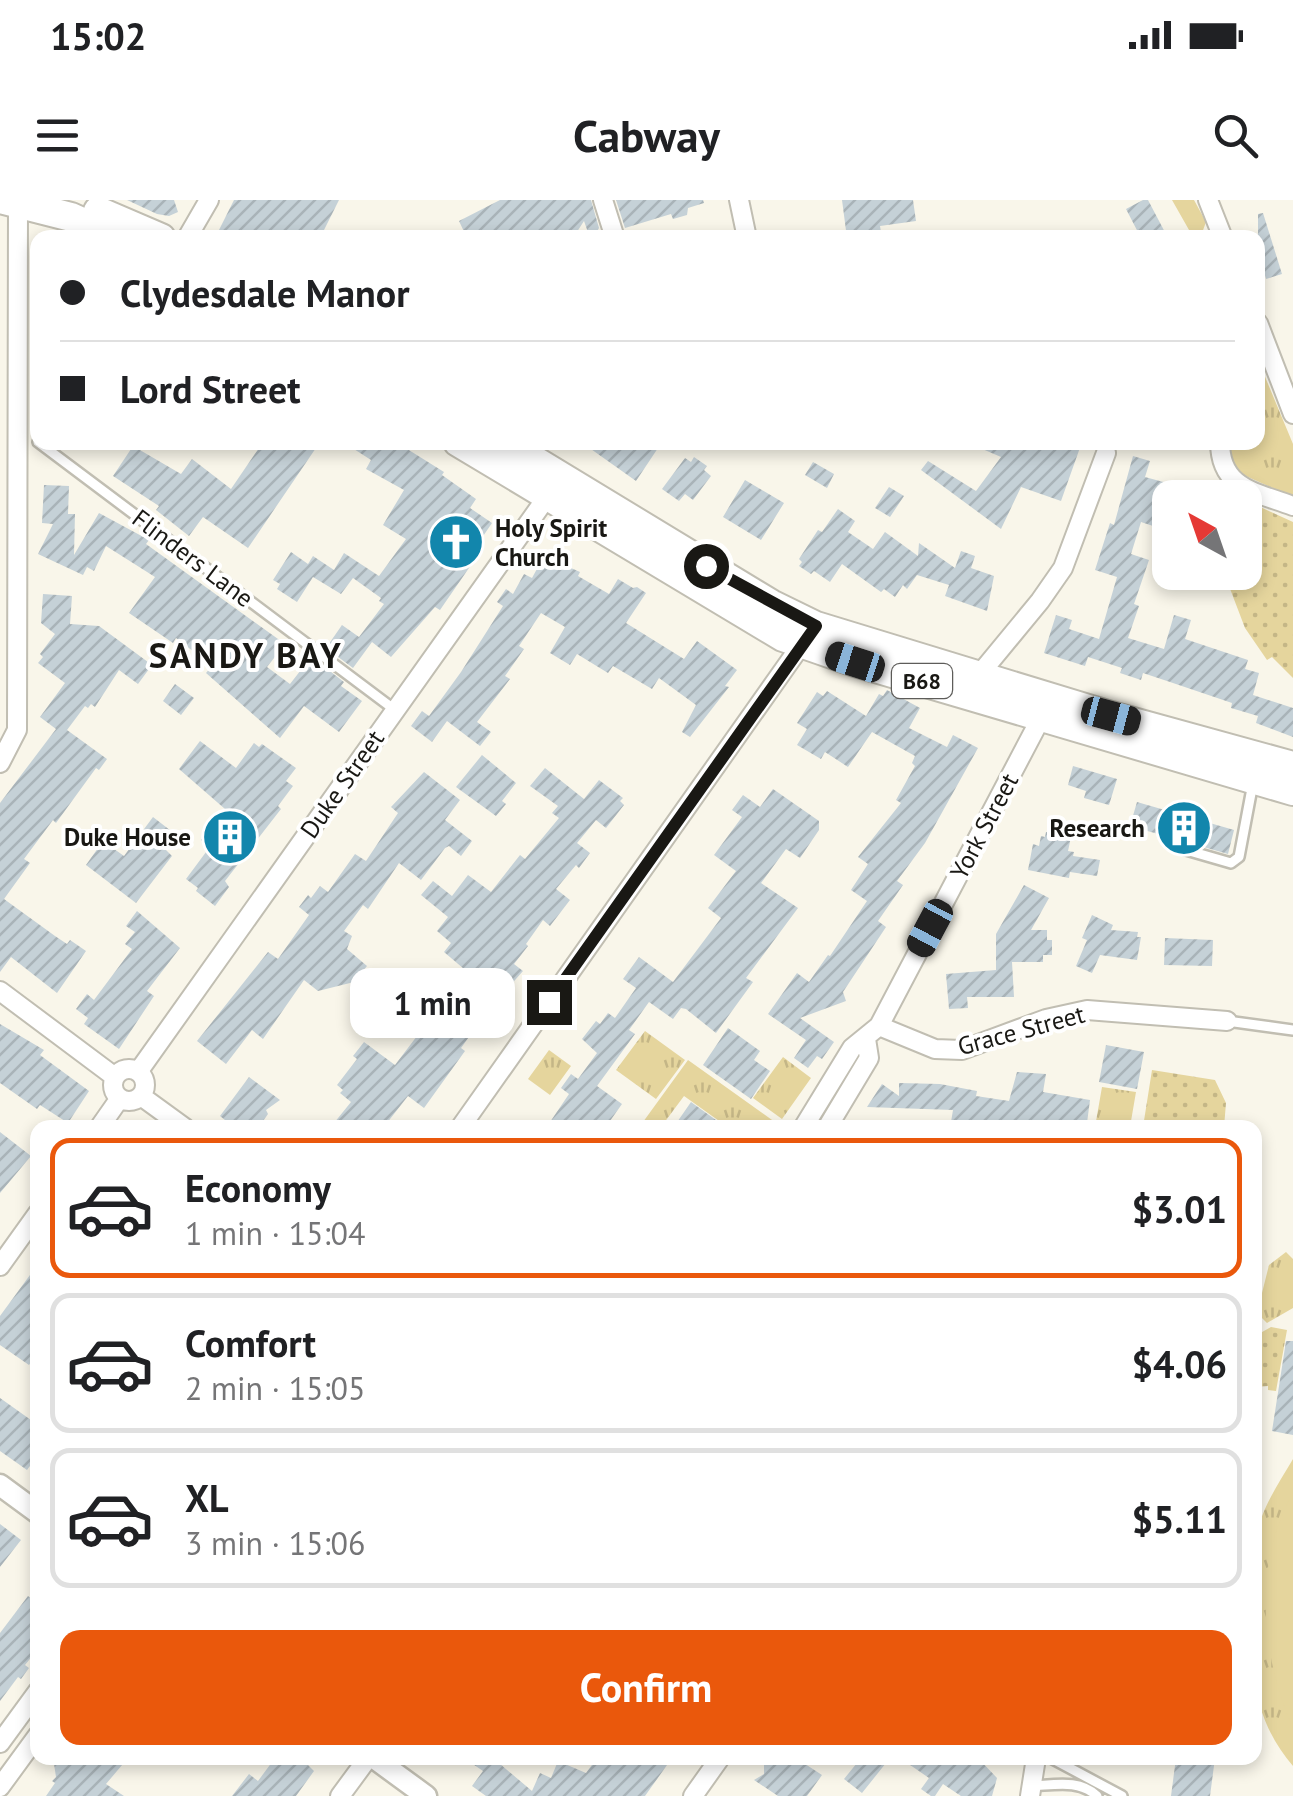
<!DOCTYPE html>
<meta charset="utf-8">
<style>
:root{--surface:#fff;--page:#f2f2f2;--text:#202124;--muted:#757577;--line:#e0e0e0;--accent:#ea580c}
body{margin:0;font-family:"PT Sans",sans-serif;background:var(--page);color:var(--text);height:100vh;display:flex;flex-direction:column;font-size:38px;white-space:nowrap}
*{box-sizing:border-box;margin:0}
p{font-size:32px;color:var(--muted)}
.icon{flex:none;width:55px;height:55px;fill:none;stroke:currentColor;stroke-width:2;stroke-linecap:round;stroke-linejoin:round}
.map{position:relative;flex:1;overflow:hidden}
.drawer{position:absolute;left:30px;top:920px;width:1232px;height:645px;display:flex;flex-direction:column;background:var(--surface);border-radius:20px;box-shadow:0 5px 15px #0003}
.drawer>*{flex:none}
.hud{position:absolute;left:30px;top:30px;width:1235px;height:220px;border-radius:20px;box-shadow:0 5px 15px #0003;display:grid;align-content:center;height:220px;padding:0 30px;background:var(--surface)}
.needle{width:65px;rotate:320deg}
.controls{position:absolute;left:1152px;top:280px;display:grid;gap:20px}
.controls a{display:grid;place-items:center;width:110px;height:110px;border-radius:20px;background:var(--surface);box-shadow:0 5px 15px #0003;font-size:50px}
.end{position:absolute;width:45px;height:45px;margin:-22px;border:12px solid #191814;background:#fff;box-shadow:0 0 0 5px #fff}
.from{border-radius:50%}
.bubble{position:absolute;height:70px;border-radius:20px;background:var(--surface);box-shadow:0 5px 15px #0003;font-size:32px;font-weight:700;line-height:70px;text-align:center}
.car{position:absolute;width:30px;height:60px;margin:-30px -15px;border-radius:12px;box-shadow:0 0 8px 2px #0007;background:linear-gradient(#222 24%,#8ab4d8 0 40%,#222 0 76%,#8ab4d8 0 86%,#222 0)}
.hud b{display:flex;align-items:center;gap:35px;height:95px;font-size:38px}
.hud b+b{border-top:2px solid var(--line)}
.hud i{width:25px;height:25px;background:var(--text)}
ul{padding:18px 0 0;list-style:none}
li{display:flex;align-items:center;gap:30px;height:140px;margin:0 20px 15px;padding:0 10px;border:5px solid var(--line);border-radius:20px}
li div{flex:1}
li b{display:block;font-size:38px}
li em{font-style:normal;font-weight:700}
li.active{border-color:var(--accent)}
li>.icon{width:90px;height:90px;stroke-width:1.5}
.primary-button{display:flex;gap:20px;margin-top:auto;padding:20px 30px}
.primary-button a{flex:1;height:115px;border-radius:20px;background:var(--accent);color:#fff;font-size:40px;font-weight:700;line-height:115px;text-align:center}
.status{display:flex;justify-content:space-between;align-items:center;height:70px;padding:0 50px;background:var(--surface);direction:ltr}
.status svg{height:28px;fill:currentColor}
header{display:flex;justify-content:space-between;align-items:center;height:130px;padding:0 30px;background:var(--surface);font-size:45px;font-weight:700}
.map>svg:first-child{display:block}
.grass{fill:url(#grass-tufts)}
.park{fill:url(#park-dots)}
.garden{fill:#e5d59d}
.building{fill:url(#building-hatch)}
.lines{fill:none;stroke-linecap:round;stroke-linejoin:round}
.service-casing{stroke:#c1beb2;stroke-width:14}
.minor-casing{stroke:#c1beb2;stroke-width:22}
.tertiary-casing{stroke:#c1beb2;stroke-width:25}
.primary-casing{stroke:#c1beb2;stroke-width:32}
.service{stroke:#fff;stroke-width:9}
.minor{stroke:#fff;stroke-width:18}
.tertiary{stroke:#fff;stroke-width:20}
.primary{stroke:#fff;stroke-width:28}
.route{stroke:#191814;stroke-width:12}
.labels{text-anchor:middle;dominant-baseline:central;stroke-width:8;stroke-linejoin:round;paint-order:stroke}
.shield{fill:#fff;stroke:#5e5d5a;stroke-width:2.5}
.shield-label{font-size:22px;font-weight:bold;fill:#191814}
.poi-label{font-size:25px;font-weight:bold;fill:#191814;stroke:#fff;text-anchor:end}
.street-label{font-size:25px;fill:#191814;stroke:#fff}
.district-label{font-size:35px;font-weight:bold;letter-spacing:2.5px;fill:#191814;stroke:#fff}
</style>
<div class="status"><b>15:02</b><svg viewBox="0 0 49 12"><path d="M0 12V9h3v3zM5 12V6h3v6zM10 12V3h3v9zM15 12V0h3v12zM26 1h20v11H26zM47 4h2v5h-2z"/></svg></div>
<header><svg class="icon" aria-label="menu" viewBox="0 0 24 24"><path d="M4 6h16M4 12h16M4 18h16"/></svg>Cabway<svg class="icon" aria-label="search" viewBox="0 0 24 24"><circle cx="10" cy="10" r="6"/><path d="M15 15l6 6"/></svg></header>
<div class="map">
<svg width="1293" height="1596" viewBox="0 0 1293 1596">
<defs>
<pattern id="grass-tufts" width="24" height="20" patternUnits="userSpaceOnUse" patternTransform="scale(2.5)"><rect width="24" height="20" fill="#e5d59d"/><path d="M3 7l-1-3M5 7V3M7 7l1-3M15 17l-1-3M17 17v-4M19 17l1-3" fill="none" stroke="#c4b686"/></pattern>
<pattern id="park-dots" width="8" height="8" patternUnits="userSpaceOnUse" patternTransform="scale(2.5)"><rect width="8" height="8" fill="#e5d59d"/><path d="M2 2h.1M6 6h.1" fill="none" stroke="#c4b686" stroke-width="1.8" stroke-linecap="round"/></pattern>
<pattern id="building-hatch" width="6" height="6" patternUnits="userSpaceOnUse" patternTransform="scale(2.5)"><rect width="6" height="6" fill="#c5d1d7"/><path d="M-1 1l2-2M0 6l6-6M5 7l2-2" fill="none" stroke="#a9b3b8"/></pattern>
</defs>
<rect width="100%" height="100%" fill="#f9f6ea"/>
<path class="grass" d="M1172 0H1194L1206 22 1202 33 1193 37Z
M1258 160 1293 244V297L1239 273C1230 264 1229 255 1229 243L1258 242Z
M645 831 685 860 656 899 616 870Z
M549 850 571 866 550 895 528 879Z
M783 857 811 878 782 919 753 898Z
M688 860 779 925 777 928 720 927 722 923 684 896 661 927H651L643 922Z
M1102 887 1136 892 1130 927H1095Z
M1286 1052 1293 1059V1108L1267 1123 1257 1113 1269 1065Z
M1293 1259V1566C1278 1549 1266 1527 1260 1506 1252 1477 1251 1357 1258 1328 1265 1303 1280 1281 1293 1259Z"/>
<path class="park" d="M1245 300 1293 322V478L1272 457 1267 460 1245 428 1224 373 1245 372Z
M1152 870 1215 880 1226 903 1224 927H1143Z
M1271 1127 1287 1130 1276 1191 1268 1190V1186L1255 1187V1136Z"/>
<path class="garden" d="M1293 1293V1528C1261 1456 1252 1364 1293 1293Z"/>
<path class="building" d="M127 0H174L178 12 169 16 157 14Z
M234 0H339L320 38H215Z
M500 0H591L599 28 593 38H590L584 21 573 38H561L559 30 544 38H467L459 21Z
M616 0H703L704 3 688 8 687 15 673 19 671 14 625 28Z
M842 0H913L916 21 880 26 882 38H847Z
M1143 0H1148L1168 38H1141L1126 9Z
M1263 13 1282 74 1266 79 1258 51V14Z
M263 242H320L248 348 203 317 189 336 156 310 159 306 113 276 133 246 181 274 192 259 231 289Z
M343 242H396L444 272 442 275 476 299 470 308 492 323 475 348 480 352 440 410 435 407 391 457 372 442 353 468 326 448 342 425 359 437 384 404 379 401 381 398 353 378 341 394 313 377 297 402 277 389 280 384 273 380 291 352 308 364 313 356 334 370 344 353 379 376 406 339 383 325 404 290 366 269 371 260Z
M581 242H662L636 281Z
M966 242H1082L1061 301 1021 287 1001 329 921 270 928 261 976 291 1001 257Z
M1133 256 1150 261 1145 277 1167 283 1164 294 1173 297 1170 298 1168 313 1158 310 1153 326 1141 322 1131 354 1149 360 1134 404 1139 406 1128 438 1164 449 1174 415 1191 420 1185 439 1248 460 1245 469 1259 473 1253 495 1293 508V537L1256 523 1258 516 1231 508 1232 503 1170 482 1143 473 1141 480 1120 473 1122 468 1088 457 1085 466 1044 453 1056 415 1072 420 1069 429 1099 439 1117 377 1095 370 1110 323 1114 325Z
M694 257 707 266 704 270 711 276 693 300 685 294 679 301 662 289 685 258 691 262Z
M813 262 834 274 827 288 805 275Z
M745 280 784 303 761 340 723 317Z
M44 285 69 286 68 314H75L74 355 99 313 149 340 146 344 285 444 267 467 290 484 304 466 314 465 317 461 344 482 341 486 362 501 339 532 304 506 280 538 206 473 212 466 176 438 173 443 129 413 155 377 106 346 94 371 87 367 83 375 38 354 53 324 42 323Z
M889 287 904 296 890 317 875 308Z
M838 309 855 321 848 332 873 349 885 332 918 356 919 343 955 368 961 351 975 356 971 368 994 376 987 411 945 396 949 385 917 375 907 389 903 385 895 397 884 389 881 392 842 364 830 382 814 371 811 374 799 366 802 362 799 359 818 330 822 332Z
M544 356 580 372 578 376 609 394 618 379 633 388 637 387 646 393 626 423 684 459 697 441 737 470 725 486 729 487 690 537 682 532 696 505 659 478 652 489 613 466 608 473 577 454 570 465 550 453 565 427 541 413 519 446 524 449 505 476 510 479 477 522 491 532 480 546 447 521 432 542 411 526 422 511 429 516 461 472 503 406 497 402 506 389 513 394 524 374 532 378Z
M43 394 72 396 70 424 99 426 152 465 138 484 119 470 95 507 91 504 88 508 85 506 67 530 107 559 99 570 96 568 56 623 53 620 24 659 30 663 4 699 55 736 67 744 70 740 86 751 57 793 11 757 0 772V603L56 529 40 517 65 483 38 463 43 457 40 454 55 434 41 423Z
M175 484 194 498 181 515 163 501Z
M887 490 920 508 909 528 947 547 953 535 978 548 925 643 897 681 903 685 878 721 886 727 843 792 846 801 800 818 834 842 822 859 817 856 808 868 794 858 806 840 768 814 797 773 809 782 828 755 830 756 867 701 851 690 868 664 858 657 901 603 896 600 915 566 912 563 915 556 872 532 848 567 825 552 821 559 797 545 807 529 797 523 817 492 823 496 827 491 866 516 879 494 883 496Z
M200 541 236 568 254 543 259 547 262 544 296 568 286 581 293 586 278 606 281 609 225 681 229 687 215 706 196 691 198 688 186 679 209 648 201 640 225 609 179 569Z
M482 555 516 583 502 601 506 604 496 616 456 587Z
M1073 566 1117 579 1109 605 1084 598 1086 591 1068 585Z
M545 568 584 599 599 580 623 598 620 601 624 605 606 628 596 620 577 643 590 653 579 668 576 665 556 689 570 700 550 726 543 720 526 744 528 746 514 764 523 771 487 812 461 848 465 851 424 908 408 896 383 928H330L351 902 340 893 343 890 337 885 357 859 353 856 364 842 395 865 420 832 410 825 419 813 404 802 425 774 447 790 464 769 444 752 451 743 437 731 448 717 421 695 433 681 452 696 468 675 491 692 520 655 525 659 559 618 552 613 558 606 530 586Z
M424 572 460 600 445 620 472 641 461 656 449 646 445 648 421 680 399 663 368 709 363 705 344 731 352 736 347 749 367 766 354 782 318 791 304 780 263 839 252 830 226 864 197 841 268 752 278 759 309 715 299 707 308 695 311 698 320 686 328 692 355 654 366 661 398 613 391 607Z
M773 589 819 621V630L800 658 786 649 761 683 798 708 746 778 753 782 716 833 686 809 681 808 673 819 649 802 629 830 635 834 597 886 622 904 605 928H546L569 894 561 888 571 874 578 879 597 853 582 839 596 821 600 824 608 813 615 818 636 788 623 779 639 757 673 782 721 718 708 708 736 671 714 655 742 617 732 610 743 595 760 607Z
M1137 602 1234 630 1228 654 1130 626Z
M153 617 175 634 164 648 172 656 136 703 86 665 103 641 124 656Z
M1046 632 1071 637 1068 651 1074 652 1073 656 1100 660 1097 676 1070 672 1069 678 1028 670 1033 644 1039 646 1041 636 1045 637Z
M1024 685 1049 698 1031 730H1047V740H1052V755H1043V762H1012L1014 797H967L968 808 949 809 946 774 996 770V734Z
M137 711 180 748 147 791 154 796 119 849 84 824 88 818 76 809 87 794 94 800 132 749 125 744 135 732 126 726Z
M1092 715 1113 725 1111 730 1138 732 1137 737H1141L1137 760 1100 755 1092 773 1076 766 1087 740 1082 738Z
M1165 738 1213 740 1212 766 1164 765Z
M0 824 44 850 40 855 89 891 68 923 40 905 37 909 0 883Z
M728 828 760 851 754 860 770 871 751 899 703 865Z
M1106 845 1144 852 1137 889 1099 882Z
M1017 872 1046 874 1043 892 1090 900 1087 923 1072 921 1071 928H950L953 910 867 907 882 884 899 896V883L940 884 977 891 976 896 1009 901Z
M249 877 280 900 266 910 268 914 258 928H235L220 916Z
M691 902 727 928H673Z
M0 932 31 956 0 993Z
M38 1064V1153L29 1165 0 1145V1116Z
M1286 1141H1293V1235L1272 1231Z
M0 1198 38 1225V1255L27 1270 0 1251Z
M0 1324 21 1340 0 1367Z
M28 1396 38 1403V1449L25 1465 29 1468 21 1479 18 1477 0 1501V1433Z
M59 1558H128L106 1584 124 1596H46L55 1583 52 1581 56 1577 54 1564Z
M275 1558H301L314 1571 296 1596H232L249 1574 258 1581Z
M464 1558H493L532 1591 540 1573 551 1578 558 1561 586 1573 597 1558H672L645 1596H486L472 1586 483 1571Z
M768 1558H796L822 1575 807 1596H778L754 1580 764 1574V1563Z
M861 1558H890L862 1593 844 1579Z
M900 1558H978L997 1578 992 1596H961L943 1584 935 1596H931L921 1589 929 1578Z
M1176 1558H1215L1210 1596H1171Z"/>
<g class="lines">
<g class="service-casing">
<path id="service" d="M38 242 395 510
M1186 650 1231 663 1239 657 1253 583
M1227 821 1293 830
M1051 1558 1122 1596
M1031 1586C1055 1585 1079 1579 1097 1596"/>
</g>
<g class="minor-casing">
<path id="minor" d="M603 0 615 38
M739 0 747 38
M1208 0 1223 38
M187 38 209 0
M1258 123 1293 214
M1220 242C1220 289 1256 292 1293 306
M979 475 1040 401 1063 368 1106 253
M0 563 17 530 18 3
M0 791 115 877
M879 826 935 849 962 850 1046 819 1087 810 1227 821
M113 885a16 16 0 1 1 32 0a16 16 0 1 1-32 0Z
M138 872 547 297
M141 896 185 928
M99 928 120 898
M460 928 802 444
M803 928 852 848 879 826 1042 516
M827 928 869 858 866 839
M0 1066 38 1013
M0 1543 38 1491
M0 1587 38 1535
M340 1596 368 1558
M693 1596 720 1558
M1030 1596 1036 1558"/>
</g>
<g class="tertiary-casing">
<path id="tertiary" d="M0 1285 38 1313
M374 1558 426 1596"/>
</g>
<g class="primary-casing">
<path id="primary" d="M4 0 71 17 117 38
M98 11 161 38
M458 242 783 437 855 462 1293 591
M504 242 771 404 816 426 1111 516 1293 566"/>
</g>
<use href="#service" class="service"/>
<use href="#minor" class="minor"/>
<use href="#tertiary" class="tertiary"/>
<use href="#primary" class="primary"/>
</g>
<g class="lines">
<path class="route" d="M549 802 816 426 706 366"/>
</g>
<defs>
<g id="church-disc" transform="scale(2.875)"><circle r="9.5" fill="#1286ac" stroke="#fff"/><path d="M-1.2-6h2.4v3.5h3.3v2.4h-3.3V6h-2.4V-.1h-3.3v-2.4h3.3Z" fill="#fff"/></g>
<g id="building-disc" transform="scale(2.875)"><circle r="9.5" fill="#1286ac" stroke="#fff"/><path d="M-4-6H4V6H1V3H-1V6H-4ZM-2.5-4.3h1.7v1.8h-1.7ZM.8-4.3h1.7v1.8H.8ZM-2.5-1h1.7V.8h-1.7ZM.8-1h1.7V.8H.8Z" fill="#fff"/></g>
</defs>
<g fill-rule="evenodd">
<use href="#church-disc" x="456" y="342"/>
<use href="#building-disc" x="1184" y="628"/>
<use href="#building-disc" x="230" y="637"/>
</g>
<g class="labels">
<rect class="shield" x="892" y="464" width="60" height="34" rx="8"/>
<g class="shield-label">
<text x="922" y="481">B68</text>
</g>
<g class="poi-label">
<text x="495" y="328" text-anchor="start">Holy Spirit<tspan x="495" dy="29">Church</tspan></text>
<text x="1145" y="628">Research</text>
<text x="191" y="637">Duke House</text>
</g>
<g class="street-label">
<text transform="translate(193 358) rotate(37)">Flinders Lane</text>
<text transform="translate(342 584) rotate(-55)">Duke Street</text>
<text transform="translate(984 626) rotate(-62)">York Street</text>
<text transform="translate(1021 830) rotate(-15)">Grace Street</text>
</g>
<g class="district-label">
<text x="246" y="455">SANDY BAY</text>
</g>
</g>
</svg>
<div class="controls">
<a><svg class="needle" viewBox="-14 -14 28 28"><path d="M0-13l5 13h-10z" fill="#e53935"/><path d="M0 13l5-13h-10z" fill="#757577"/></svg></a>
</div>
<i class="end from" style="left:706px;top:366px"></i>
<i class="end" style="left:549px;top:802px"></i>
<div class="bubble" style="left:350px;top:768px;width:165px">1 min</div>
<i class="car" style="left:855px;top:462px;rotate:288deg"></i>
<i class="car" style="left:1111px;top:516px;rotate:105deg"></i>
<i class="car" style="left:930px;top:728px;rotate:208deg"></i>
<div class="hud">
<b><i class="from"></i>Clydesdale Manor</b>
<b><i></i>Lord Street</b>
</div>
<section class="drawer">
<ul>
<li class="active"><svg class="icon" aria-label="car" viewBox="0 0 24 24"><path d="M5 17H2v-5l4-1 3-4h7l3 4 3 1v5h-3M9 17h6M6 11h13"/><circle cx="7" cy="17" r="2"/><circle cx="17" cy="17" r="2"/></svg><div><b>Economy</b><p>1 min · 15:04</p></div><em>$3.01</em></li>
<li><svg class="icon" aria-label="car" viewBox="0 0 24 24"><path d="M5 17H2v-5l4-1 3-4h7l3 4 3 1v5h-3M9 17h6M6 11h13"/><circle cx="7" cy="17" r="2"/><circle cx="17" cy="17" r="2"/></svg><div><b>Comfort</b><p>2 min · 15:05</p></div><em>$4.06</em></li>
<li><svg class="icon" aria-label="car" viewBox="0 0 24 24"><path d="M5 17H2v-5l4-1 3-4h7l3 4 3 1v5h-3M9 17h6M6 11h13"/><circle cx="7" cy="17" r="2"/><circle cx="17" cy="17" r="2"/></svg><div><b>XL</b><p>3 min · 15:06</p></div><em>$5.11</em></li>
</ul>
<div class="primary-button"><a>Confirm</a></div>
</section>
</div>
